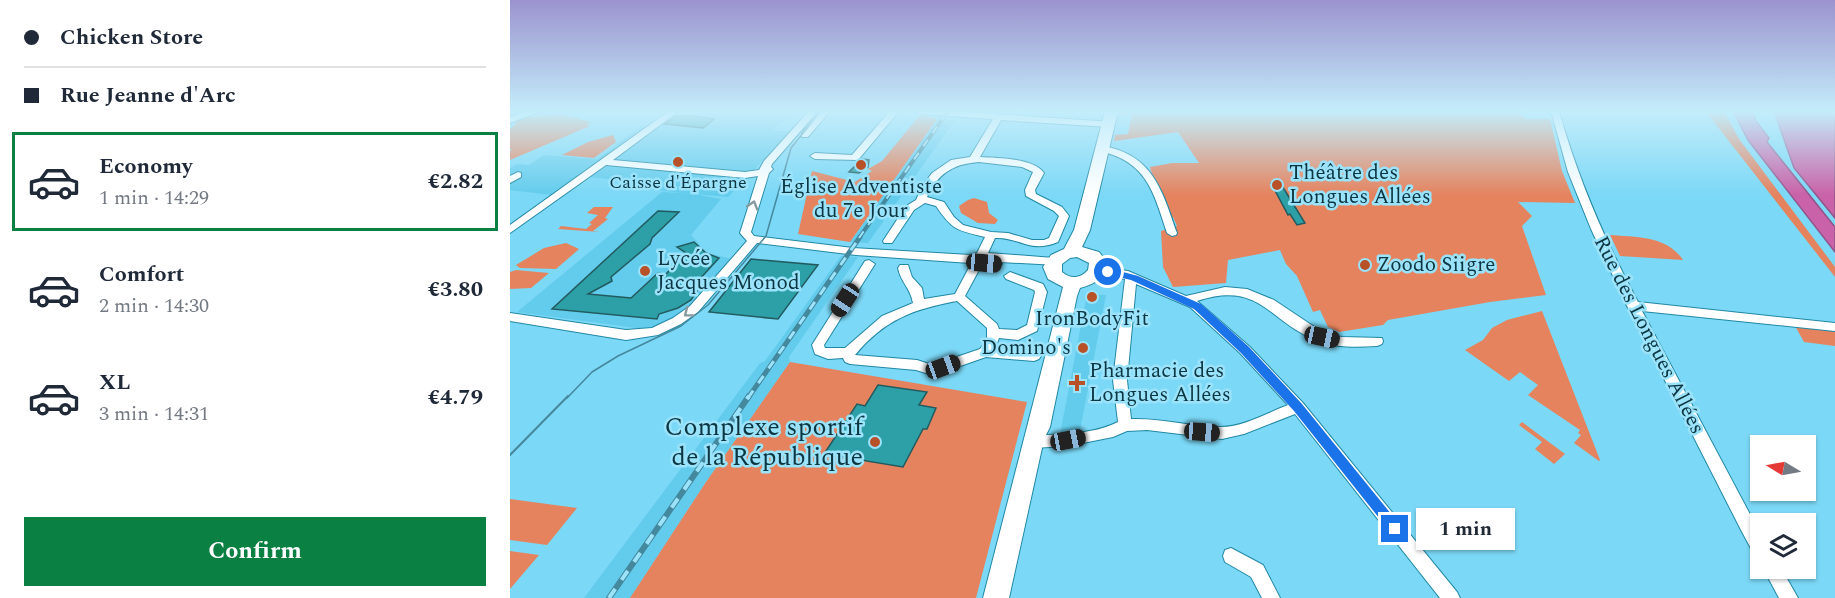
<!DOCTYPE html>
<meta charset="utf-8">
<style>
:root{--surface:#fff;--page:#f6f6f7;--text:#1f2937;--muted:#747a83;--line:#e0e1e3;--accent:#0b8043}
body{margin:0;font-family:Spectral,serif;background:var(--page);color:var(--text);height:100vh;display:flex;flex-direction:column;font-size:22px;white-space:nowrap}
*{box-sizing:border-box;margin:0}
p{font-size:20px;color:var(--muted)}
.icon{flex:none;width:33px;height:33px;fill:none;stroke:currentColor;stroke-width:2;stroke-linecap:round;stroke-linejoin:round}
.map{position:relative;flex:1;overflow:hidden}
.sheet{display:flex;flex-direction:column;background:var(--surface);width:510px}
.sheet>*{flex:none}
.hud{display:grid;align-content:center;height:132px;padding:0 24px;background:var(--surface)}
.needle{width:39px;rotate:280deg}
.fabs{position:absolute;left:1240px;top:435px;display:grid;gap:12px}
.fabs a{display:grid;place-items:center;width:66px;height:66px;border-radius:0px;background:var(--surface);box-shadow:0 2px 4px #0004;font-size:30px}
.end{position:absolute;width:27px;height:27px;margin:-14px;border:8px solid #1a73e8;background:#fff;box-shadow:0 0 0 3px #fff}
.from{border-radius:50%}
.bubble{position:absolute;height:42px;border-radius:0px;background:var(--surface);box-shadow:0 2px 4px #0004;font-size:20px;font-weight:700;line-height:42px;text-align:center}
.car{position:absolute;width:18px;height:36px;margin:-18px -9px;border-radius:8px;box-shadow:0 0 4px 2px #0007;background:linear-gradient(#222 24%,#8ab4d8 0 40%,#222 0 76%,#8ab4d8 0 86%,#222 0)}
.hud b{display:flex;align-items:center;gap:21px;height:57px;font-size:22px}
.hud b+b{border-top:2px solid var(--line)}
.hud i{width:15px;height:15px;background:var(--text)}
ul{padding:0;list-style:none}
li{display:flex;align-items:center;gap:18px;height:99px;margin:0 12px 9px;padding:0 12px;border:3px solid transparent;border-radius:0px}
li div{flex:1}
li b{display:block;font-size:22px}
li em{font-style:normal;font-weight:700}
li.selected{border-color:var(--accent)}
li>.icon{width:54px;height:54px;stroke-width:1.5}
.action{display:flex;gap:12px;margin-top:auto;padding:12px 24px}
.action a{flex:1;height:69px;border-radius:0px;background:var(--accent);color:#fff;font-size:24px;font-weight:700;line-height:69px;text-align:center}
main{display:flex;flex:1;min-height:0}
.map>svg:first-child{display:block}
.built{fill:#63ccec}
.green{fill:#e5835e}
.water{fill:#c962a8;stroke:#905589;stroke-width:1.5}
.building{fill:#2da0a7;stroke:#225b5f;stroke-width:1.5}
.lines{fill:none;stroke-linecap:round;stroke-linejoin:round}
.street-casing{stroke:#2088a4;stroke-width:2}
.secondary-casing{stroke:#2088a4;stroke-width:2}
.street{fill:#fff;fill-rule:evenodd}
.secondary{fill:#fff;fill-rule:evenodd}
.tram-far1{stroke:#44889d;stroke-width:1.5}
.tram{stroke:#44889d;stroke-width:2}
.rail-far2-casing{stroke:#44889d;stroke-width:4}
.rail-far1-casing{stroke:#44889d;stroke-width:5}
.rail-casing{stroke:#44889d;stroke-width:6}
.rail-far2{stroke:#9be3fb;stroke-width:2;stroke-dasharray:8;stroke-linecap:butt}
.rail-far1{stroke:#9be3fb;stroke-width:3;stroke-dasharray:9;stroke-linecap:butt}
.rail{stroke:#9be3fb;stroke-width:4;stroke-dasharray:11;stroke-linecap:butt}
.oneway{stroke:#869aa0}
.route{fill:#1a73e8}
.poi-dot{fill:#b85128;stroke:#9be3fb;stroke-width:2}
.labels{text-anchor:middle;dominant-baseline:central;stroke-width:5;stroke-linejoin:round;paint-order:stroke}
.far-poi-label{font-size:18px;fill:#0c3642;stroke:#9be3fb}
.poi-label{font-size:21px;fill:#0c3642;stroke:#9be3fb;text-anchor:start}
.street-label{font-size:21px;fill:#0c3642;stroke:#9be3fb}
.near-poi-label{font-size:26px;fill:#0c3642;stroke:#9be3fb;text-anchor:end}
</style>
<main>
<section class="sheet">
<div class="hud">
<b><i class="from"></i>Chicken Store</b>
<b><i></i>Rue Jeanne d'Arc</b>
</div>
<ul>
<li class="selected"><svg class="icon" aria-label="car" viewBox="0 0 24 24"><path d="M5 17H2v-5l4-1 3-4h7l3 4 3 1v5h-3M9 17h6M6 11h13"/><circle cx="7" cy="17" r="2"/><circle cx="17" cy="17" r="2"/></svg><div><b>Economy</b><p>1 min · 14:29</p></div><em>€2.82</em></li>
<li><svg class="icon" aria-label="car" viewBox="0 0 24 24"><path d="M5 17H2v-5l4-1 3-4h7l3 4 3 1v5h-3M9 17h6M6 11h13"/><circle cx="7" cy="17" r="2"/><circle cx="17" cy="17" r="2"/></svg><div><b>Comfort</b><p>2 min · 14:30</p></div><em>€3.80</em></li>
<li><svg class="icon" aria-label="car" viewBox="0 0 24 24"><path d="M5 17H2v-5l4-1 3-4h7l3 4 3 1v5h-3M9 17h6M6 11h13"/><circle cx="7" cy="17" r="2"/><circle cx="17" cy="17" r="2"/></svg><div><b>XL</b><p>3 min · 14:31</p></div><em>€4.79</em></li>
</ul>
<div class="action"><a>Confirm</a></div>
</section>
<div class="map">
<svg width="1325" height="598" viewBox="0 0 1325 598">
<rect width="100%" height="100%" fill="#7bd8f6"/>
<path class="built" d="M168 111H291L281 120 271 122 263 130 281 132 218 197 184 194 211 199 181 235 197 253 222 259 181 307 151 325 133 329 7 312 152 192 172 193 131 188 128 182 78 177 42 195 0 190V168L7 164 19 165 34 155 87 159 132 126 146 127Z
M427 119 445 120 358 243 340 242Z
M331 256 348 257 279 357 280 362 196 482 120 598H74L250 363 255 361Z
M577 294 596 295 569 436 550 434Z"/>
<path class="green" d="M610 111H1008L1015 119H1040L1052 171 1065 203 1008 202 1022 216 1012 226 1036 295 980 302 878 320 873 325 829 332 818 327 810 310 803 312 787 276 776 264 770 250 718 260 716 283 663 287 653 267 651 231 667 226 663 217H653L640 167 662 163H689L668 132 604 141 605 135 618 134 622 114H609Z
M1209 111H1214L1229 139 1325 267V277L1197 113 1205 114Z
M50 114 81 122 77 125 80 126 0 160V151L2 150 0 149V129L5 125 6 121 19 117Z
M410 115 427 119 340 242 288 234 302 171 345 182 362 171 358 169 372 161Z
M103 135 106 142 84 158 52 155 78 142Z
M464 198 477 202 479 213 488 220 485 224 468 223 451 213 449 206 458 200Z
M84 207H103L95 218 98 219 83 231 90 232 48 229 51 226 76 229 82 224 79 223 88 215 77 213Z
M1100 235C1127 237 1157 236 1173 260L1110 256Z
M56 243 69 249 68 250 46 269 10 268 6 265 34 248Z
M6 270 39 273 21 288 0 289V272Z
M1032 311 1090 460 1089 461 1064 443 1071 435 1068 433 1070 430 1018 395 1028 385 1010 372 999 381 955 350 973 340 982 328 997 320Z
M1284 324 1325 328V346L1294 342Z
M280 362 517 402 466 598H120L196 482Z
M1012 422 1055 454 1044 464 1025 449 1032 442 1009 425Z
M0 499 67 508 37 545 0 540Z
M0 551 29 555 0 589Z"/>
<path class="water" d="M1223 111H1242L1246 121 1259 138 1257 142 1325 227V252L1238 140Z
M1264 111H1325V218L1284 168Z"/>
<path class="building" d="M166 116H182L204 119 193 128 155 124Z
M352 159 359 160 358 167 349 173 339 172Z
M770 182 774 189 795 223 787 225 780 214 778 215 761 183Z
M148 211 169 212 142 238 140 244 101 277 102 281 78 294 121 298 148 273 156 274 176 253 167 247 184 242 196 253 209 258 187 282V291L181 300 168 308 149 314 147 319 42 309Z
M241 259 308 265 268 319 199 312Z
M368 385 417 392 409 405 426 408 417 429H413L393 467 314 454 347 404 355 406Z"/>
<g class="lines">
<g class="street-casing">
<path id="street" d="M18 111H31L0 123V117Z
M159 111H169L103 160 235 172 249 170 254 161 299 111H308L262 164 261 167 263 169 259 173 241 232 244 236 343 248 460 255 467 253 475 237C447 230 443 231 426 206L415 203 404 210 382 243H374L373 241 396 206 406 200 413 185 422 173 441 160 460 157 483 119 409 114 405 111H440L602 122V126L599 127 491 120 470 157C487 158 524 158 534 173L525 190 526 194 552 207 559 216 548 242C519 254 511 237 485 238L478 253 544 258 548 259 550 262 548 265 490 262 492 264 490 267 470 268 455 296 487 324 489 329 507 330 517 325 525 292 524 290 496 279 494 276 500 272 533 284 537 292 527 331 508 340 489 338 485 348 524 351 529 353 531 356 529 359 524 361 476 357 433 372 419 374 406 370 340 364 335 362 333 358 318 359 305 354 302 345 355 261 359 260 365 264 314 345 315 348H335L372 316 403 303C400 287 391 283 388 268L390 265H398L402 277 412 288 414 299 445 294 462 262 471 260H465L460 263 346 255 247 243 188 312 171 324 148 335 116 340 0 321V313L116 330 142 328 163 318 180 306 237 241 230 233 248 176 235 178 96 165 0 233V225ZM469 162 512 167 523 172 515 190 516 196 544 211 549 216 539 238 534 240H522L498 233 481 232 453 225 444 217 434 202 417 197C428 174 442 164 469 162ZM447 301 477 328V340L470 349 432 362 419 364 407 360 345 355C374 320 403 309 447 301Z
M311 111H320L298 137H292V133Z
M380 111H389L348 160 305 159 300 156 305 153 342 155Z
M1041 111H1049C1068 179 1095 241 1128 302L1325 323V331L1132 311 1251 535V559L1245 556 1231 530 1117 306 1081 229 1058 172Z
M593 146C643 155 652 190 667 233L666 235 662 236 657 233C643 191 637 162 590 151V147Z
M8 172 11 173V177L0 183V176Z
M588 267 618 271 676 296 715 287 737 289 764 300 815 334 832 337 872 338 873 341 872 344 867 346C847 347 827 348 808 341 758 322 751 280 687 301L740 347 793 403 947 592 950 598H930L785 414 734 434 712 439 637 430 617 431 603 437 558 446 522 448 517 446 515 442 517 438 522 436C550 434 582 435 608 422L603 380 615 279 584 274 582 271ZM626 284 680 307 730 353 778 405C757 413 733 427 711 427 681 427 652 418 621 419L617 380Z
M721 548 753 565 770 598H752L741 577 715 562 713 556 715 550Z
M1253 568H1271L1288 598H1269Z"/>
</g>
<g class="secondary-casing">
<path id="secondary" d="M595 111H608L580 230 572 247 589 252 597 262C595 278 585 284 570 288L567 296 540 427 534 439 499 598H473L553 287 538 279 533 267 541 255 554 249 564 230ZM567 257 579 263 578 270C571 278 561 280 552 272V264L560 258Z"/>
</g>
<use href="#street" class="street"/>
<use href="#secondary" class="secondary"/>
<path class="tram-far1" d="M57 398 82 372 108 356 171 326 198 305 256 236 281 148 311 111"/>
<path class="tram" d="M0 455 58 396"/>
<g class="rail-far2-casing">
<path id="rail-far2" d="M349 238 438 111"/>
</g>
<g class="rail-far1-casing">
<path id="rail-far1" d="M238 398 350 237"/>
</g>
<g class="rail-casing">
<path id="rail" d="M99 598 239 396"/>
</g>
<use href="#rail-far2" class="rail-far2"/>
<use href="#rail-far1" class="rail-far1"/>
<use href="#rail" class="rail"/>
</g>
<defs><path id="oneway-chevron" d="M-2-3.5L2.5 0L-2 3.5" fill="none" stroke-width="1.6" stroke-linecap="round" stroke-linejoin="round" transform="scale(1.5)"/></defs>
<g class="oneway">
<use href="#oneway-chevron" transform="translate(243 205) rotate(-73)"/>
<use href="#oneway-chevron" transform="translate(178 313) rotate(143)"/>
</g>
<linearGradient id="sky" x2="0" y2="1"><stop stop-color="#9b93ce"/><stop offset="0.57" stop-color="#c4edfb"/><stop offset="1" stop-color="#c4edfb" stop-opacity="0"/></linearGradient>
<rect width="1325" height="195" fill="url(#sky)"/>
<path class="route" d="M598 268 628 276 691 304 739 347 792 404 890 525 892 529 890 533H881L784 411 731 353 684 309 621 280 595 274 594 272Z"/>
<g class="poi-dot">
<circle cx="168" cy="162" r="6"/>
<circle cx="351" cy="165" r="6"/>
<circle cx="767" cy="185" r="6"/>
<circle cx="855" cy="265" r="6"/>
<circle cx="135" cy="271" r="6"/>
<circle cx="582" cy="297" r="6"/>
<circle cx="573" cy="348" r="6"/>
<path d="M564 374h6v6h6v6h-6v6h-6v-6h-6v-6h6z"/>
<circle cx="365" cy="442" r="6"/>
</g>
<g class="labels">
<g class="far-poi-label">
<text x="168" y="182">Caisse d'Épargne</text>
</g>
<g class="poi-label">
<text x="779" y="173">Théâtre des<tspan x="779" dy="24">Longues Allées</tspan></text>
<text x="351" y="187" text-anchor="middle">Église Adventiste<tspan x="351" dy="24">du 7e Jour</tspan></text>
<text x="147" y="259">Lycée<tspan x="147" dy="24">Jacques Monod</tspan></text>
<text x="867" y="265">Zoodo Siigre</text>
<text x="582" y="319" text-anchor="middle">IronBodyFit</text>
<text x="561" y="348" text-anchor="end">Domino's</text>
<text x="579" y="371">Pharmacie des<tspan x="579" dy="24">Longues Allées</tspan></text>
</g>
<g class="street-label">
<text transform="translate(1139 335) rotate(63)">Rue des Longues Allées</text>
</g>
<g class="near-poi-label">
<text x="353" y="427">Complexe sportif<tspan x="353" dy="30">de la République</tspan></text>
</g>
</g>
</svg>
<div class="fabs">
<a><svg class="needle" viewBox="-14 -14 28 28"><path d="M0-13l5 13h-10z" fill="#e53935"/><path d="M0 13l5-13h-10z" fill="#747a83"/></svg></a>
<a><svg class="icon" aria-label="layers" viewBox="0 0 24 24"><path d="M12 4l9 5-9 5-9-5zM3 14l9 5 9-5"/></svg></a>
</div>
<i class="end from" style="left:598px;top:272px"></i>
<i class="end" style="left:885px;top:529px"></i>
<div class="bubble" style="left:906px;top:508px;width:99px">1 min</div>
<i class="car" style="left:474px;top:263px;rotate:95deg"></i>
<i class="car" style="left:335px;top:300px;rotate:213deg"></i>
<i class="car" style="left:812px;top:337px;rotate:102deg"></i>
<i class="car" style="left:433px;top:367px;rotate:70deg"></i>
<i class="car" style="left:692px;top:432px;rotate:94deg"></i>
<i class="car" style="left:558px;top:440px;rotate:79deg"></i>
</div>
</main>
